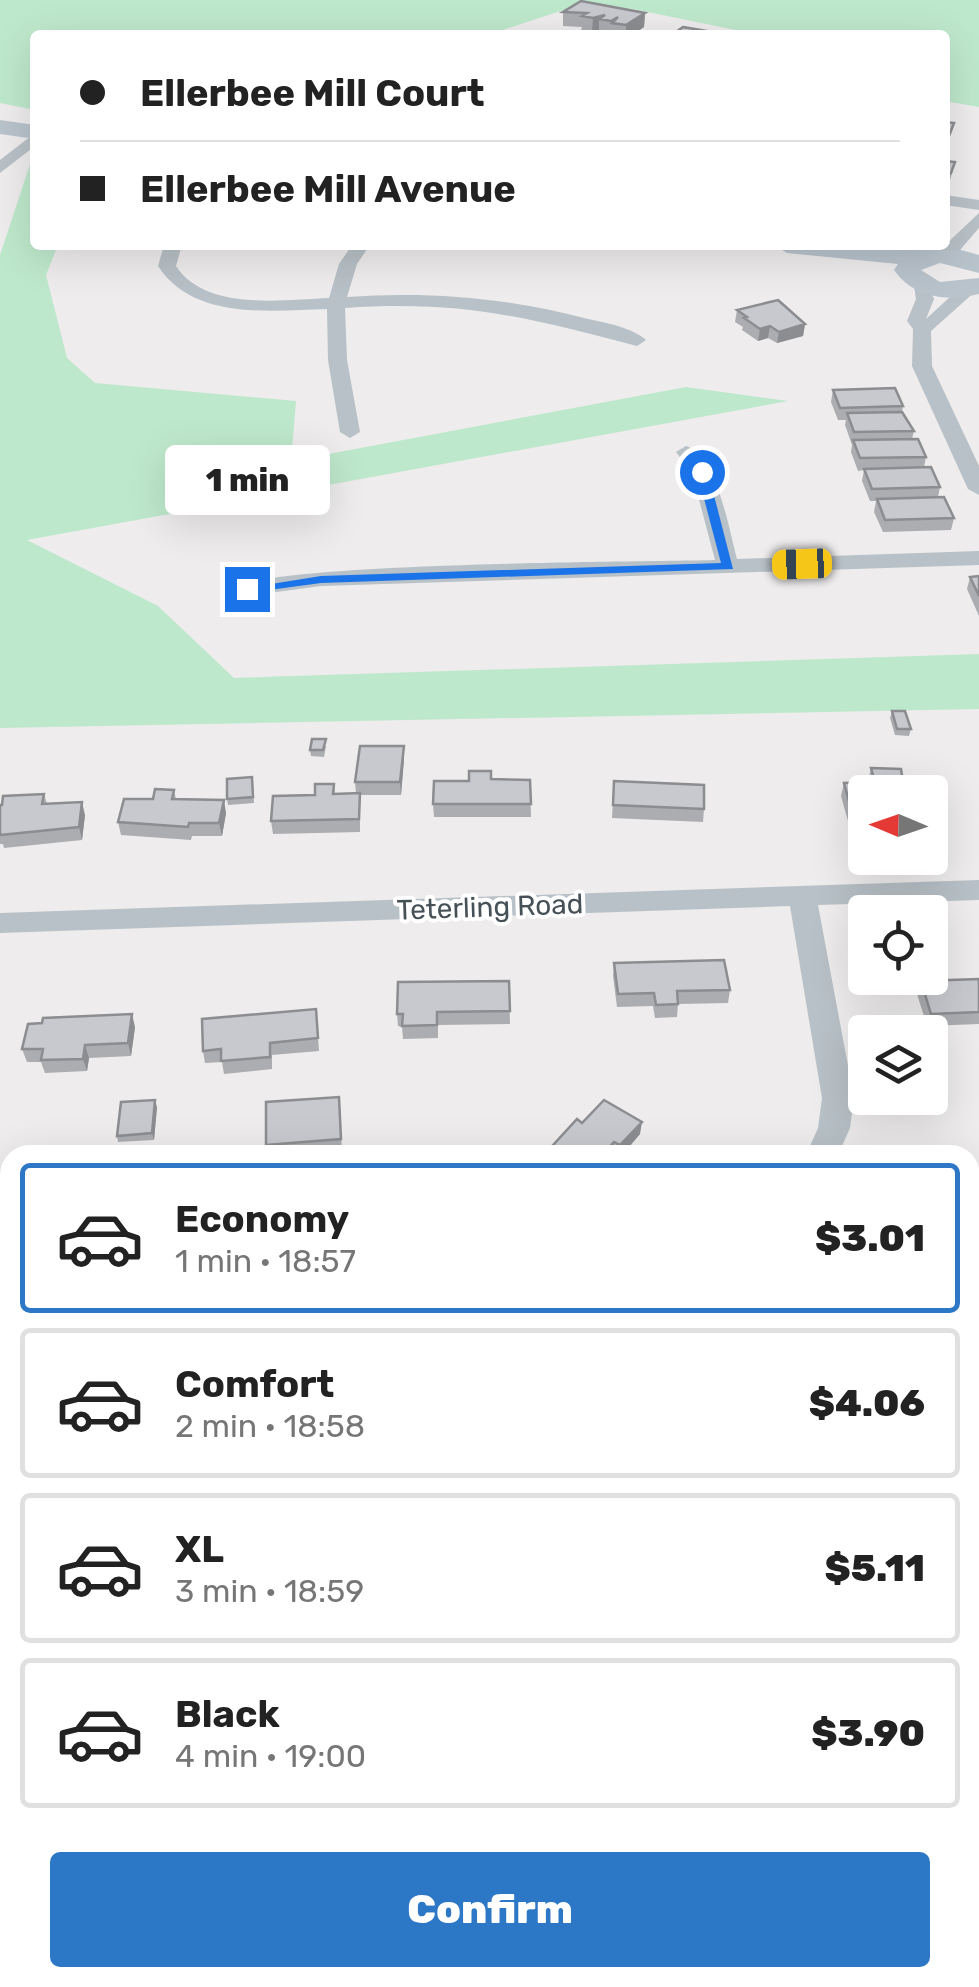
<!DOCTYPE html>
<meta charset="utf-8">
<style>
:root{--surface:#fff;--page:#f2f2f2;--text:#222;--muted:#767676;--line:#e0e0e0;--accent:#2d77c7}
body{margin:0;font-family:Rubik,sans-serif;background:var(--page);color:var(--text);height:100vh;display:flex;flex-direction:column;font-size:38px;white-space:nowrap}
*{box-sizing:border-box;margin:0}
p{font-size:32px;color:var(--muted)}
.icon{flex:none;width:55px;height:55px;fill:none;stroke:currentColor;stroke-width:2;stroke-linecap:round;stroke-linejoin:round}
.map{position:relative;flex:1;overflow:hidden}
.panel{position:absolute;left:0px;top:1145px;width:980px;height:842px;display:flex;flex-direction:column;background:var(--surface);border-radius:30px 30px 0 0;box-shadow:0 10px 40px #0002}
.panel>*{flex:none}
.guide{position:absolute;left:30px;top:30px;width:920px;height:220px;border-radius:10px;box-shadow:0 10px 40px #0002;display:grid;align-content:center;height:220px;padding:0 50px;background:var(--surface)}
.needle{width:65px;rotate:272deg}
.buttons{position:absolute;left:848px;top:775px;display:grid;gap:20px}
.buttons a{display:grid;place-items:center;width:100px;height:100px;border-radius:10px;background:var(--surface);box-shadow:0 10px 40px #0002;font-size:50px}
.end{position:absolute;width:45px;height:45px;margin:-22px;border:12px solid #1a73e8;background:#fff;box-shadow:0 0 0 5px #fff}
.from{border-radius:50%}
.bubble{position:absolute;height:70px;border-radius:10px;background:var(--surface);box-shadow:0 10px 40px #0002;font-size:32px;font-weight:800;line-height:70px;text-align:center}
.car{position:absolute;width:30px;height:60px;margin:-30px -15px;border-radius:12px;box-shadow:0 0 8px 2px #0007;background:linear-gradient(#f5c518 24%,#345 0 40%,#f5c518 0 76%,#345 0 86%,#f5c518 0)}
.guide b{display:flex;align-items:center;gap:35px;height:95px;font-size:38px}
.guide b+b{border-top:2px solid var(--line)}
.guide i{width:25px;height:25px;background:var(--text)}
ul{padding:18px 0 0;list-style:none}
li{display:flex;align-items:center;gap:30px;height:150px;margin:0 20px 15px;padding:0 30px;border:5px solid var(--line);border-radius:10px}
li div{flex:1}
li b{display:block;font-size:38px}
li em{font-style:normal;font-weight:800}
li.on{border-color:var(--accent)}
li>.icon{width:90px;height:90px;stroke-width:1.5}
.cta{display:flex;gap:20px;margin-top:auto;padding:20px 50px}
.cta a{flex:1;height:115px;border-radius:10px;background:var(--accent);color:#fff;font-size:40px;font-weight:800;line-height:115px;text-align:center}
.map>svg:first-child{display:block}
.green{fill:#bee8cc}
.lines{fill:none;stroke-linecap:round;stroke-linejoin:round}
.street{fill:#b8c1c7;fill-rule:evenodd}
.secondary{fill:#b9c3cc;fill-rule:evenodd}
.wall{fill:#abadb1}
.shaded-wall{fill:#8b8d90}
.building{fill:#c7c9ce;stroke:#8b8d90;stroke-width:2.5}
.route{fill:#1a73e8}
.labels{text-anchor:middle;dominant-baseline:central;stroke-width:8;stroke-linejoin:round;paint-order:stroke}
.street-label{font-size:28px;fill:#465057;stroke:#fff}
</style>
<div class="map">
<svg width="979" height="1987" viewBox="0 0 979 1987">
<rect width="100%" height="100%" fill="#eeecec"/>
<path class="green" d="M0 0H979V107L945 101V35H760L633 9 579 5 487 35H35V110L0 103Z
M31 161H35V245H58L46 275 67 358 95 383 296 401 291 461 686 387 788 401 27 540 158 606 234 678 979 654V709L0 728V255Z"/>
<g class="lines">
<path class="street" d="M35 133V146L0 173V160Z
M945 195 979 200V210L945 205Z
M979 213V228L960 250 923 260V252L945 245Z
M164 245H182L176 266C205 311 281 300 329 298L339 264 352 245H370L357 264 347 297C430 291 508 298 588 319 607 323 633 328 646 340L637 346C526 317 462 300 345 308L347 360 360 432 350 438 340 432 328 360 327 309C269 311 193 320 158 266Z
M913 279H925L934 299 926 319 963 285 978 289 931 331 932 366 979 466V495L968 489 912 366 913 329 907 321 916 299Z
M686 446C717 455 729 530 737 559L979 551V565L321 586 247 596 235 589C261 562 652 562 715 560L692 473 676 452Z
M979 880V900L818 905 854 1098 850 1128 838 1155H806L818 1128 822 1098 790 906 0 933V913Z
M39 1978H90L87 1987H36Z"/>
<path class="secondary" d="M0 120 35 125V139L0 134Z
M774 245 961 250 979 255V273L940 263 921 270 940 282 979 278V294C947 302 914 298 894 270L898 264 787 253Z"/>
</g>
<path class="wall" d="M563 12 645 13 644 27 632 35H609L598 33 599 31 592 32 581 30 582 27 563 26Z
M945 161 955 162 949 184H945Z
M737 310 805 324 803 336 777 343 768 338 758 341 742 330 743 327 735 322Z
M833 390 903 406 902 412 914 431 912 439 926 457 924 467 940 487 938 497 954 518 951 530 883 532 874 512 876 501H870L862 481 864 470 858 471 851 452 852 445 845 425 846 420H838L831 402Z
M979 576V616L967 589 970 577Z
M892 711 911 729 909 736 895 735 890 718Z
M326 746 324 757 311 756 310 750Z
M404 746V759L401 795H360V832L273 834 271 821 334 784 335 794 356 793 355 782Z
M871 768 901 769 903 782 935 781 944 807 940 820H930V792H865V821H848L841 796 844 783 868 782Z
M491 779 530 780 531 817H434L433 804 469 781Z
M614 781 704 809 703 822 612 818Z
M253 784 254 803 228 805 227 799Z
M174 790 176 799 226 813 222 836H192L191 840 121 835 118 822 153 799Z
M44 794 47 804 85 815 82 840 4 848 3 844H0V805Z
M614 963 730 990 728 1003 678 1004 677 1017 655 1018 653 1006 617 1007 613 976Z
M979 979V1024L927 1026 917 994 921 981Z
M509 981 510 1024 438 1025V1038L403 1039 402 1027 398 1026 397 1014Z
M316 1009 319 1051 272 1055V1069L224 1074 222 1062 205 1063 203 1051Z
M135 1027 131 1056 89 1058 87 1071 45 1073 41 1062H27L22 1049Z
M339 1097 342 1152 296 1155H268L266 1145Z
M157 1107 154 1140 118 1142 117 1136Z
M582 1123 640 1134 622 1155H614Z
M979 1205V1254L970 1249V1219Z
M454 1978H484L477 1987H463Z"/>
<path class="shaded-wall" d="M645 13 644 27 632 35H626V25Z
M605 15 599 19V31L592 32 593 18Z
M805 324 803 336 777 343 779 332Z
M770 326 768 338 758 341 760 329Z
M404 746V759L401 795 400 782Z
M224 800 226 813 222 836 219 823Z
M82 802 85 815 82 840 79 827Z
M132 1014 135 1027 131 1056 128 1043Z
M85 1045 89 1058 87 1071 83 1059Z
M155 1100 157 1107 154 1140 152 1133Z
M642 1122 640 1134 622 1155H619L620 1145Z
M614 1142 613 1154 602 1155Z
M477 1978H484L477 1987H471Z"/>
<path class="building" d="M581 1 645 13 626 25 612 23 618 17 611 21 599 19 605 15 593 18 582 16 587 13 563 12Z
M683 27 730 35H680L673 34Z
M945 122 954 123 947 141H945Z
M945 161 955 162 951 173H945Z
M778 300 805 324 779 332 770 326 760 329 744 318 747 317 737 310Z
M895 388 903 406 840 408 833 390Z
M902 412 914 431 854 432 847 413Z
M918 439 926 457 860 458 853 440Z
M931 467 940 487 872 489 864 469Z
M944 497 954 518 885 520 877 499Z
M979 576V596L970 577Z
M892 711H905L911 729H897Z
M312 739H326L323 750H310Z
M360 746H404L400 782H355Z
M871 768 901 769 903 782 935 781 944 807H930V792H865V808H851L844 783 875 782Z
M469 771H491V779L530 780 531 804H433L434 781H469Z
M252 777 253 797 227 799V779Z
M614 781 704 785V809L613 805Z
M315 784H334L333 794 360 793 359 819 271 821 273 796 315 795Z
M155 789 174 790 172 799 224 800 219 823H189L188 827 118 822 124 799H153Z
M44 794 42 804 82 802 79 827 0 835V805H2L3 796Z
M724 960 730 990 677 991 678 1004 656 1005 654 993 618 994 614 963Z
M979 979V1012L931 1014 921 981Z
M509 981 510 1011 437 1012V1025L402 1026 403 1014H397L398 982Z
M316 1009 318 1038 270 1043V1057L221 1061V1049L203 1051 202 1019Z
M132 1014 128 1043 85 1045 83 1059 41 1060 43 1049H22L28 1024 42 1023 43 1018Z
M339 1097 341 1139 266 1145V1102Z
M155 1100 152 1133 117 1136 121 1102Z
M604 1100 642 1122 620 1145 614 1142 602 1155H544L577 1119 582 1123Z
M979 1205V1239L970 1234V1219Z
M462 1978H477L471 1986Z"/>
<path class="route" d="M702 469 708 472 733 569 321 583 247 593 240 589 321 576 721 563 697 472Z"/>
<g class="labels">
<g class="street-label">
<text transform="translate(490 907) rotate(-2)">Teterling Road</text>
</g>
</g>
</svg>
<div class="buttons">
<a><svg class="needle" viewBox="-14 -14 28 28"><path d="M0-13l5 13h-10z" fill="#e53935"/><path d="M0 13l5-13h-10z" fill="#767676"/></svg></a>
<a><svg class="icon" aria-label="locate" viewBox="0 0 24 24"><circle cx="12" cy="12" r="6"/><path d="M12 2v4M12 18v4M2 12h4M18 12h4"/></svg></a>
<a><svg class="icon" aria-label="layers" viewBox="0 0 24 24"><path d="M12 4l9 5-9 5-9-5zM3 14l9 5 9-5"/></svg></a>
</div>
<i class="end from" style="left:702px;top:472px"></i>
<i class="end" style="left:247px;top:589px"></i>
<div class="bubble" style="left:165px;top:445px;width:165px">1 min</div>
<i class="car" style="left:802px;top:564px;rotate:268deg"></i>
<div class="guide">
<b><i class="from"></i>Ellerbee Mill Court</b>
<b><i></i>Ellerbee Mill Avenue</b>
</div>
<section class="panel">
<ul>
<li class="on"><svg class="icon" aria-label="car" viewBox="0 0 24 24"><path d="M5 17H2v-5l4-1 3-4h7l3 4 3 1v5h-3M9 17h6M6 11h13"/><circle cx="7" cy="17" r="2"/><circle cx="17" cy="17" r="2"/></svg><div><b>Economy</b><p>1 min · 18:57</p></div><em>$3.01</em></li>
<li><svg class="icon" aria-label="car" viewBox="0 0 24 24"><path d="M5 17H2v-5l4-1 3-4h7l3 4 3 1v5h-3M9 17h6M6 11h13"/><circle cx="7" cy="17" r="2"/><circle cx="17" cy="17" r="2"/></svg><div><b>Comfort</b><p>2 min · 18:58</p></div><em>$4.06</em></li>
<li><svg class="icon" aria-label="car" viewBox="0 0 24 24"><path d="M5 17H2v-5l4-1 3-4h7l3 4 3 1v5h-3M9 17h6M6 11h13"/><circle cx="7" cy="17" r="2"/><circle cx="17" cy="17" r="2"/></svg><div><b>XL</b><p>3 min · 18:59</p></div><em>$5.11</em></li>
<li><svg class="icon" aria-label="car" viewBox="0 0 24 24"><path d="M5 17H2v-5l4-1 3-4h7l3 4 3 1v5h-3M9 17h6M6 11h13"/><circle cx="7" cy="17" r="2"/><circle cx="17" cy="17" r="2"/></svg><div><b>Black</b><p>4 min · 19:00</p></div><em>$3.90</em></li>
</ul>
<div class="cta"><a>Confirm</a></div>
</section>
</div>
